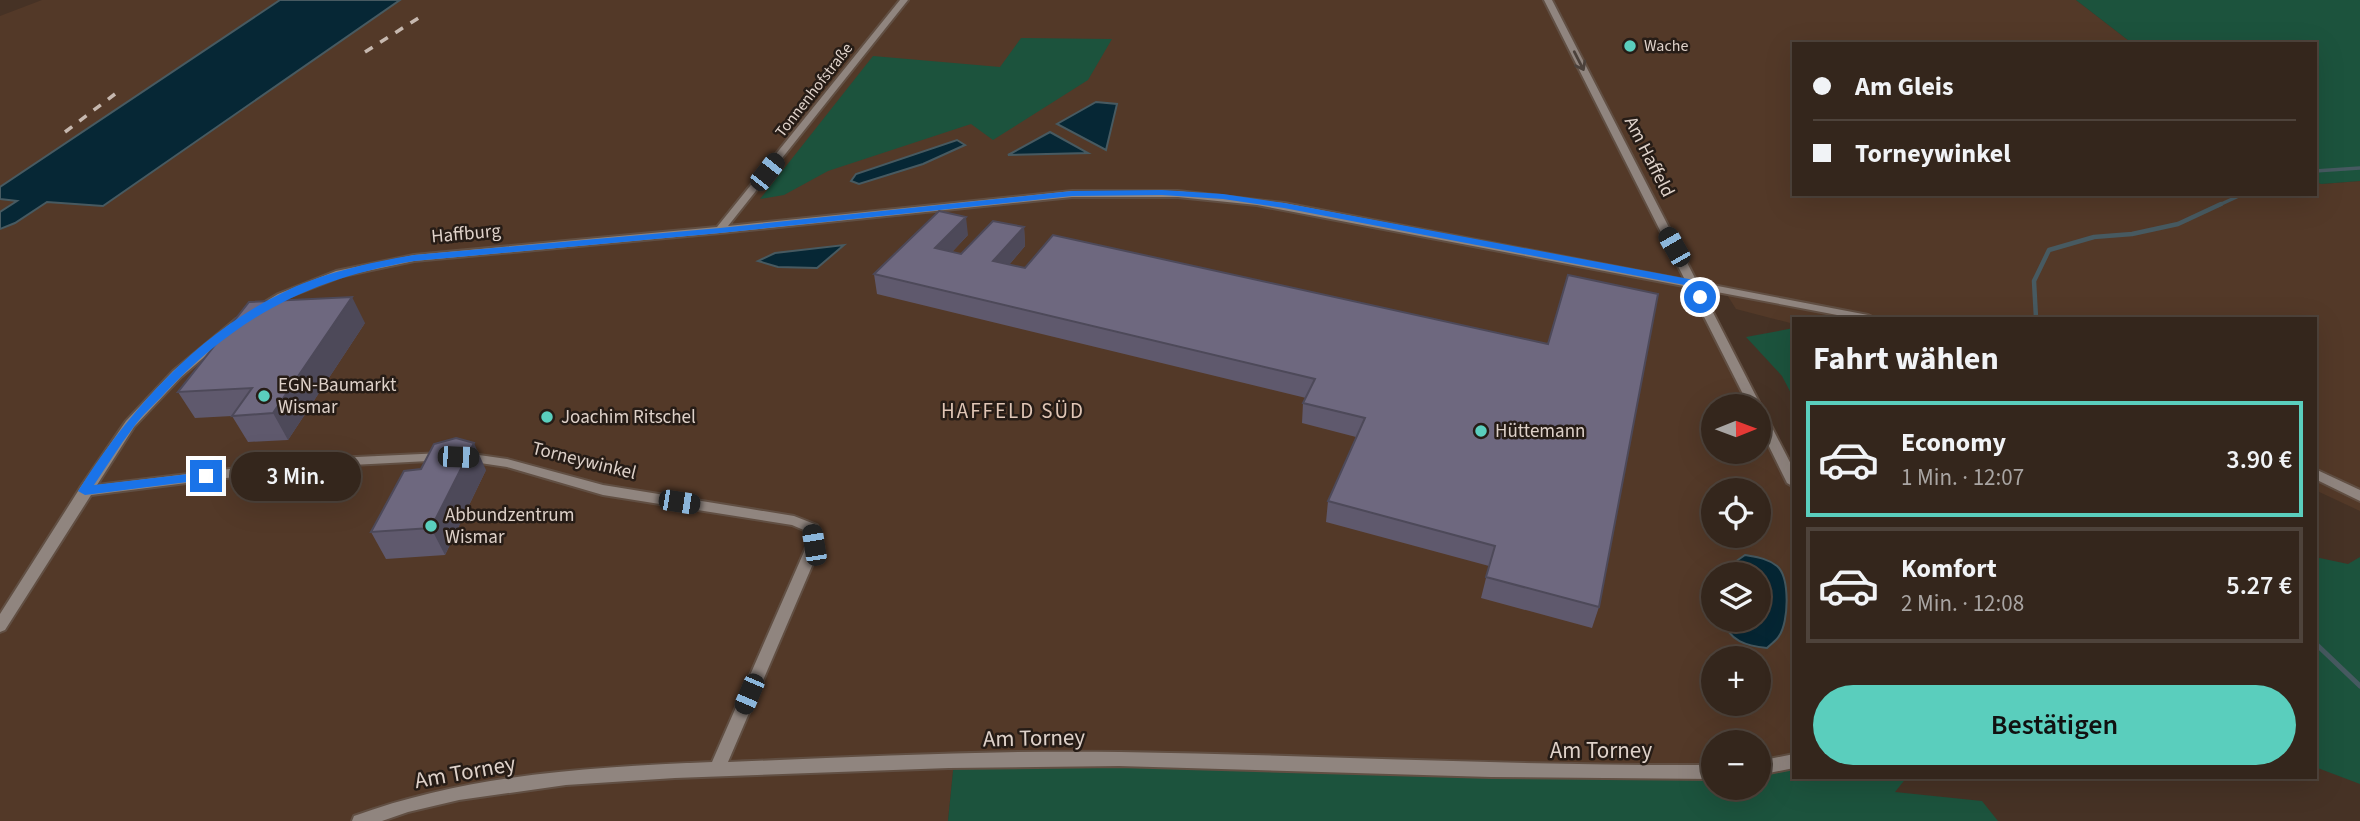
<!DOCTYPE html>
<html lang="de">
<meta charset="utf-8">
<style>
:root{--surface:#34261c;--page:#3f3229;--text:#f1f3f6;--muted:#a9a5a3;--line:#4e433b;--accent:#5acebd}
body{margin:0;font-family:"Source Sans 3",sans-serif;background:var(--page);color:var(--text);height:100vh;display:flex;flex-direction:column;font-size:26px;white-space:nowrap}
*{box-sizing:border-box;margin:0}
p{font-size:23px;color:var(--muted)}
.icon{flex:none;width:38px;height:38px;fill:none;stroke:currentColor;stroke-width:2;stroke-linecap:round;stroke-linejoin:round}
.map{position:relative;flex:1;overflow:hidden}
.sheet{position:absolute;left:1792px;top:317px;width:525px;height:462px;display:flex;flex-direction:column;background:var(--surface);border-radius:0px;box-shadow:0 7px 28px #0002,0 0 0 2px var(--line)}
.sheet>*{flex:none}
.hud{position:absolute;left:1792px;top:42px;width:525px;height:154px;border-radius:0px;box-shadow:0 7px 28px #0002,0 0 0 2px var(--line);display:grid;align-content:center;height:154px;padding:0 21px;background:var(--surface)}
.needle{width:46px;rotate:89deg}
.tools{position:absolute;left:1701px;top:394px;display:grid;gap:14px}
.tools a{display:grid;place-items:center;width:70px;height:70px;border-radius:50%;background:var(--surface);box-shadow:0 7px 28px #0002,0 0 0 2px var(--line);font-size:35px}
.end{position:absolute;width:32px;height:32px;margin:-16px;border:9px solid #1a73e8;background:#fff;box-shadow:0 0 0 4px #fff}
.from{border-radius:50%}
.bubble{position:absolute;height:49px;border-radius:24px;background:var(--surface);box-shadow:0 7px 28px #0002,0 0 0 2px var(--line);font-size:23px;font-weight:600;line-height:49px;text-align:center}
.car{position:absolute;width:21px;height:42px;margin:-21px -10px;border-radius:9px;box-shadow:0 0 5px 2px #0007;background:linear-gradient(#222 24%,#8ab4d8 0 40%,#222 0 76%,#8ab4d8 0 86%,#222 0)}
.hud b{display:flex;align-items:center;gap:24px;height:66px;font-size:26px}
.hud b+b{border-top:2px solid var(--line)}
.hud i{width:18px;height:18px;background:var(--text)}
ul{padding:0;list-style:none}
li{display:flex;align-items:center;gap:21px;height:116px;margin:0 14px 10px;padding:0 7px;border:4px solid var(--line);border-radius:0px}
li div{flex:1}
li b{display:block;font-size:26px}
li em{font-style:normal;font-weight:600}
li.current{border-color:var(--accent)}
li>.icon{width:63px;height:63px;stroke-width:1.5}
h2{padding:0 21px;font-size:32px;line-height:84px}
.cta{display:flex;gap:14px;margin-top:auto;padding:14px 21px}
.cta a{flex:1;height:80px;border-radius:42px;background:var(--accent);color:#111;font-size:28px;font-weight:600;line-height:80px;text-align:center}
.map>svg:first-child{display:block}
.built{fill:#533928;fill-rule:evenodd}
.green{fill:#1c533d}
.water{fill:#062735;stroke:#475a61;stroke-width:2}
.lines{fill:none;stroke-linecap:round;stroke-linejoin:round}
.stream-far2{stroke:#475a61;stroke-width:3.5}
.stream-far1{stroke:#475a61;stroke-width:4.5}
.stream{stroke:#475a61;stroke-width:5}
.minor-casing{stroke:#614f43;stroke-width:4}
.minor{fill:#90857f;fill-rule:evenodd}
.rail{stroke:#c6b8af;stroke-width:3.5;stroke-dasharray:9 9;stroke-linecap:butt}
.wall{fill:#5f596d}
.shaded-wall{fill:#4d4959}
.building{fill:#6e687f;stroke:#4d4959;stroke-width:2}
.oneway{stroke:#4b413b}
.route{fill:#1a73e8}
.poi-dot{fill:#5acebd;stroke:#261c16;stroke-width:2.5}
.labels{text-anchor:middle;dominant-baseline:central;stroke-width:5;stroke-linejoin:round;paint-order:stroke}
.far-poi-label{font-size:16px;fill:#ded1c9;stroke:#261c16;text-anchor:start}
.far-street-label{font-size:16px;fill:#ded1c9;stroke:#261c16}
.street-label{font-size:19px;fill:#ded1c9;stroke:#261c16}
.poi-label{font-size:19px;fill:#ded1c9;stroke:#261c16;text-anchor:start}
.neighbourhood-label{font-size:21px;letter-spacing:2px;fill:#e0c6b6;stroke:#261c16}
.near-street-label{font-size:23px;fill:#ded1c9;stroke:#261c16}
</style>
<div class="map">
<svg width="2360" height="821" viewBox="0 0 2360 821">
<rect width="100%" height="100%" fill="#463225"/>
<path class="built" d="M42 0H282L0 187V16Z
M400 0H2076L2133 44H1794V194H2315V181L2321 184 2360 181V511L2315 490V318H1794V324L1736 309 1724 290 1694 284 1755 406H1713V452H1759V414L1794 483V761L1759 768V742H1713V772L1592 776 1523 778 954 762 948 821H0V199L103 206ZM1713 490H1759V536H1713ZM1713 574H1759V620H1713ZM1713 658H1759V704H1713Z"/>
<path class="green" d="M2076 0H2360V181L2321 184 2315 181V44H2133Z
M1021 38 1112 39 1088 80 993 140 971 124 828 171 784 195 760 199 873 56 1000 67Z
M1794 328V399L1782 376 1746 337Z
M2315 557 2348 564 2360 557V784L2315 767Z
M954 761 1523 778 1713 772V788H1759V768L1794 761V777H1907L1895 792 1982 801 1998 821H948Z"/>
<path class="water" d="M280 0H400L103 206 47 202 15 223 0 229V212L17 201 0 199V187Z
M1096 102 1117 104 1106 150 1057 124Z
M1050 132 1088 153 1008 155Z
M957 140 965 145 923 164 859 184 851 181 856 174Z
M844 245 817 268 778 267 758 261 775 253Z
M1745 555C1756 557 1767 558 1777 566 1790 577 1789 622 1779 636 1777 640 1771 644 1767 648 1747 646 1728 641 1724 620H1759V574H1730L1732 564Z"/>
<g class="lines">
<path class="stream-far2" d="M2315 171 2360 168
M2217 206 2243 194"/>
<path class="stream-far1" d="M2036 318 2034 281 2049 250 2094 237 2132 234 2178 224 2221 204"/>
<path class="stream" d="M2315 643 2360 686"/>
<g class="minor-casing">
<path id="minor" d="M900 0H908L728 226 1072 191H1178L1284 203 1685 280 1544 0H1552L1697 282 1868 315 1874 318H1853L1701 289 1761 406 1759 409V406H1749L1689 287 1257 205 1178 197H1072L720 233 414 261 343 276 286 298 261 311 255 308 278 294 336 271 414 255 717 227Z
M240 318 244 319 246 321 244 323 181 377 134 427 97 485 313 459 443 453 449 457 448 460 313 467 91 495 5 630 0 632V614L80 488 126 421 173 371 236 319Z
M1759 410 1765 414 1794 470V487L1787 483 1759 426Z
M465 453 507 459 603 485 794 516 817 525 821 545 728 762C859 757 989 750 1120 752 1318 755 1515 766 1713 765V779L1491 777 1119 766 949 768 675 778 566 785 459 800 408 812 382 821H352L354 816C469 774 591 767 712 762L807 545 806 531 792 525 603 495 507 467 460 460 459 457 460 454Z
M2315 469 2360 490V501L2315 479Z
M1794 754V768L1759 775V761Z"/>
</g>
<use href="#minor" class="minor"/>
<path class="rail" d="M365 52 420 17
M65 132 115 94"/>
</g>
<path class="wall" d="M1024 227 1025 246 1009 265 1025 268 1548 344 1599 607 1592 628 1481 598 1489 566 1326 522 1328 501 1356 437 1302 423 1303 403 1306 398 877 294 874 274 968 235 952 252 961 254Z
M365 323 288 440 248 442 232 416 195 418 178 392Z
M486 470 445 555 386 559 371 532Z"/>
<path class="shaded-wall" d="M966 217 968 235 938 267 935 248Z
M1024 227 1025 246 996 280 993 261Z
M352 297 365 323 288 440 273 413Z
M474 443 486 470 445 555 431 528Z"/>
<path class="building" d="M939 211 966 217 935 248 961 254 993 221 1024 227 993 261 1025 268 1053 235 1548 344 1568 275 1658 294 1599 607 1486 577 1495 546 1328 501 1365 418 1303 403 1315 379 874 274Z
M352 297 273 413 232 416 252 388 178 392 249 302Z
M456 438 474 443 431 528 371 532 404 471 421 469 434 444Z"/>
<defs><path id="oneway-shaft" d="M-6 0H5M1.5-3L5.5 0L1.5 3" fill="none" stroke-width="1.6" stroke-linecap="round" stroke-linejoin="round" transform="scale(1.75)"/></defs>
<use class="oneway" href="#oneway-shaft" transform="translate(1579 61) rotate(63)"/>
<path class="route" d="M1162 190 1223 194 1284 203 1694 280 1697 281 1705 297 1697 299 1690 286 1284 208 1223 199 1162 195 1072 196 720 233 414 261C310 279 238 316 165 393 155 404 142 415 133 428 119 446 107 466 94 485L206 472 211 473V479L85 495 78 491C128 412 195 336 280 294 321 273 368 263 414 255L720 228 1072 191Z"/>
<g class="poi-dot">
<circle cx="1630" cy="46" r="7"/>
<circle cx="264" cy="396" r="7"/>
<circle cx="547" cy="417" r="7"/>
<circle cx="1481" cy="431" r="7"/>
<circle cx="431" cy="526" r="7"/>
</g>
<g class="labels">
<g class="far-poi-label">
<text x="1644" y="46">Wache</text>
</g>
<g class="far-street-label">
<text transform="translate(814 90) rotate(-52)">Tonnenhofstraße</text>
</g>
<g class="street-label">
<text transform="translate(1649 157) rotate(63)">Am Haffeld</text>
<text transform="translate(466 234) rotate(-5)">Haffburg</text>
<text transform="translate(584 461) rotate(14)">Torneywinkel</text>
</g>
<g class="poi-label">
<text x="278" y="385">EGN-Baumarkt<tspan x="278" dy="22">Wismar</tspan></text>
<text x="561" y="417">Joachim Ritschel</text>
<text x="1495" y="431">Hüttemann</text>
<text x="445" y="515">Abbundzentrum<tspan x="445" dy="22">Wismar</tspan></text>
</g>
<g class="neighbourhood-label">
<text x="1013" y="411">HAFFELD SÜD</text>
</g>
<g class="near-street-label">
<text transform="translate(1034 738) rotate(-1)">Am Torney</text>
<text x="1601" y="750">Am Torney</text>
<text transform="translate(465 772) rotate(-10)">Am Torney</text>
</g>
</g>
</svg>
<div class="tools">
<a><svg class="needle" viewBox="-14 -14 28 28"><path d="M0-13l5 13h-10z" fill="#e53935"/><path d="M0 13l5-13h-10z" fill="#a9a5a3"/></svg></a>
<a><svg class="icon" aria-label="locate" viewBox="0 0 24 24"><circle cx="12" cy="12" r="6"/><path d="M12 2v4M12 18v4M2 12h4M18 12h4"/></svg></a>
<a><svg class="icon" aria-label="layers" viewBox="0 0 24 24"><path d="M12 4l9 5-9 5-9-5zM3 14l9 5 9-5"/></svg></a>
<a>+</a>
<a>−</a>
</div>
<i class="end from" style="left:1700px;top:297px"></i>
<i class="end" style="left:206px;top:476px"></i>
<div class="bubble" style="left:231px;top:452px;width:130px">3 Min.</div>
<i class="car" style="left:767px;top:172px;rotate:38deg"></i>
<i class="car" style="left:1674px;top:247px;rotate:330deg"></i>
<i class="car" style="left:458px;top:457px;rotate:92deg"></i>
<i class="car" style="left:679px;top:502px;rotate:99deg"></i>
<i class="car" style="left:814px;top:545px;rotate:351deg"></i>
<i class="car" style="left:749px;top:694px;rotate:203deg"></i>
<div class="hud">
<b><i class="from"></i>Am Gleis</b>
<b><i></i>Torneywinkel</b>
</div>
<section class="sheet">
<h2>Fahrt wählen</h2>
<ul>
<li class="current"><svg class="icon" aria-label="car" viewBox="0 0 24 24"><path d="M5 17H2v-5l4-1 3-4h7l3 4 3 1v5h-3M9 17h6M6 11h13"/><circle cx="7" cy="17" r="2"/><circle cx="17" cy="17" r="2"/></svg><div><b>Economy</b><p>1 Min. · 12:07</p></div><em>3.90 €</em></li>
<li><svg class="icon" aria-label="car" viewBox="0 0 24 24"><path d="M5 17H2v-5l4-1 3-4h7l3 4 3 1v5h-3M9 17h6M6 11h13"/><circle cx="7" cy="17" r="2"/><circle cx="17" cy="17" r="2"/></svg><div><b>Komfort</b><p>2 Min. · 12:08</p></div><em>5.27 €</em></li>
</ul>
<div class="cta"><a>Bestätigen</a></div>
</section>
</div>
